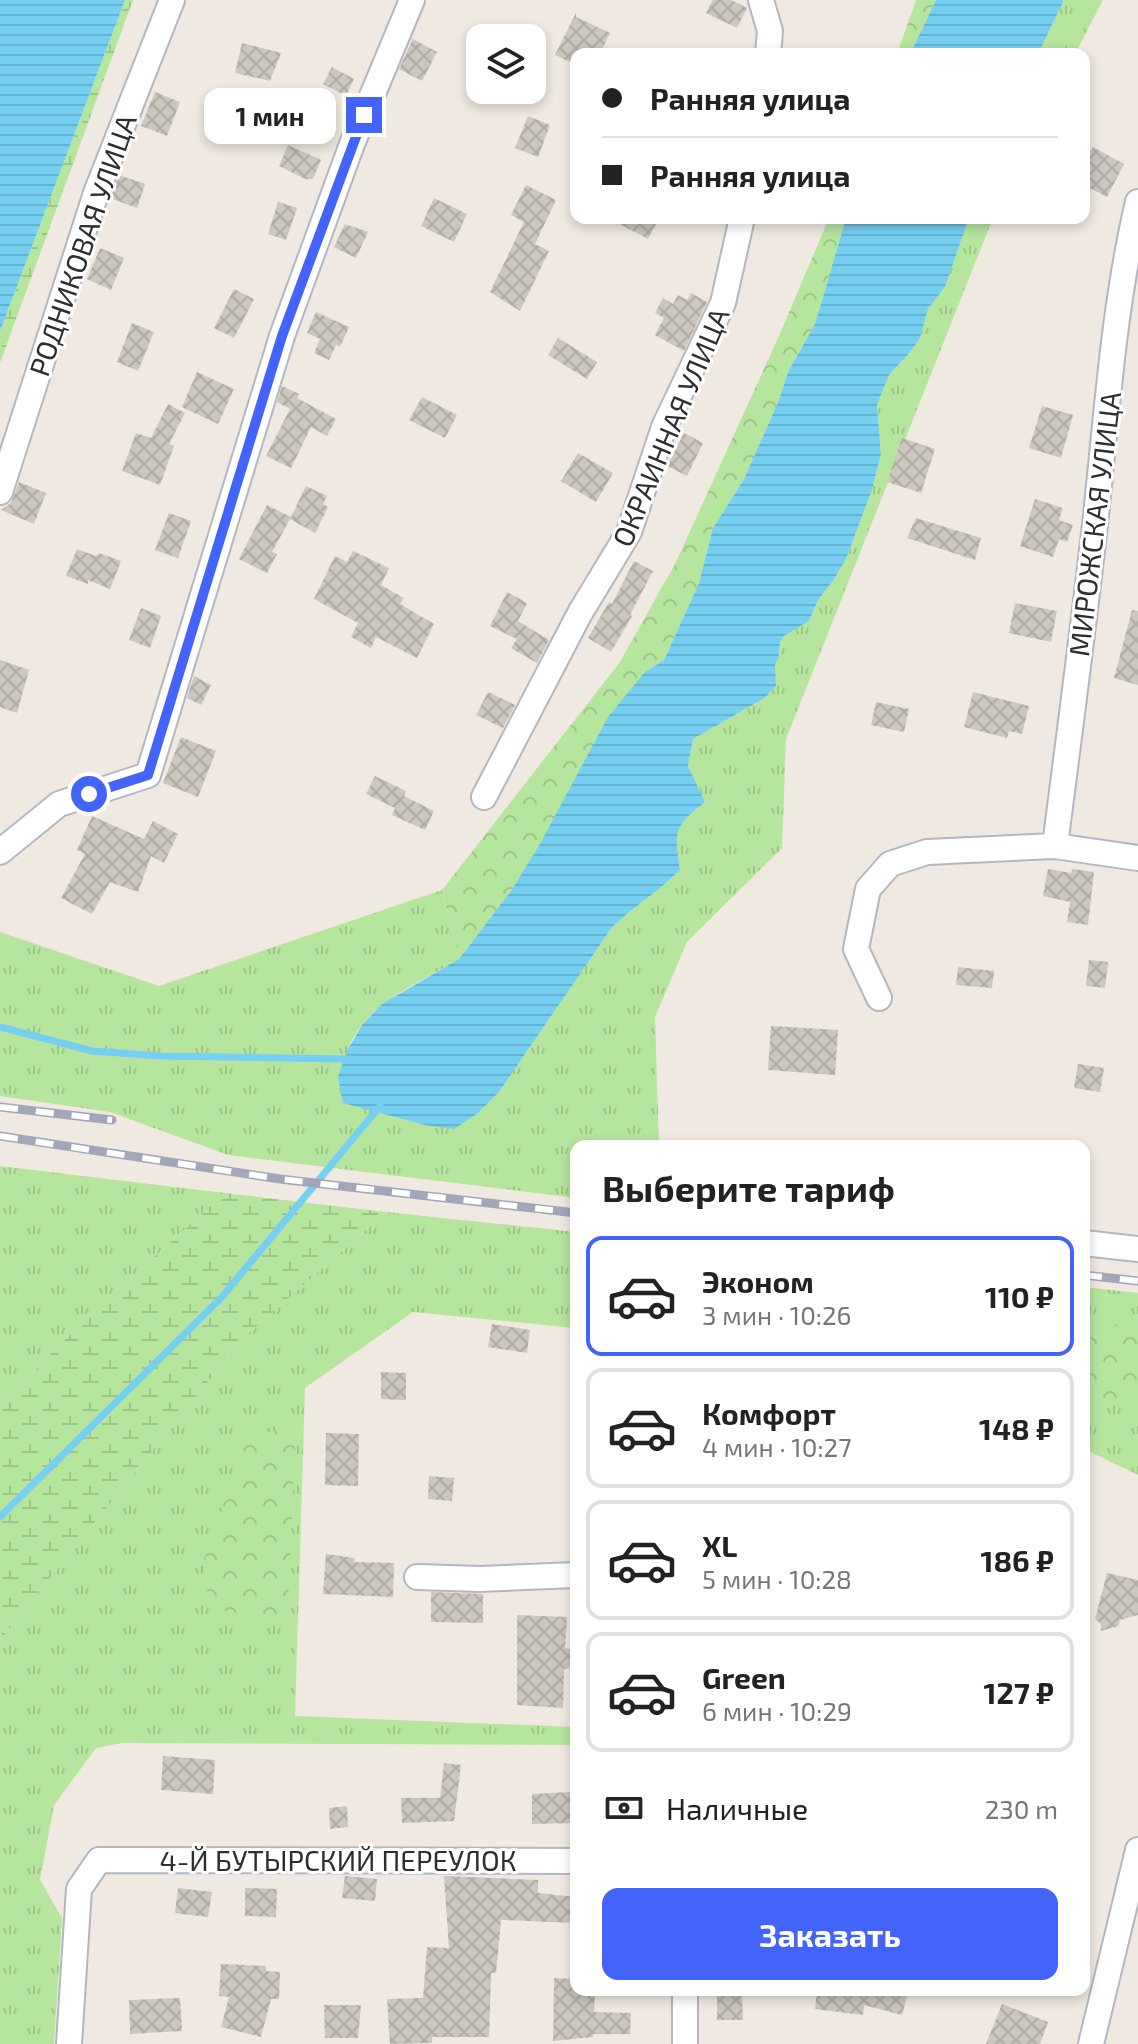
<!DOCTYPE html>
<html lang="ru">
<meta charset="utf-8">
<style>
:root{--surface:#fff;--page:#f6f6f6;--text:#222;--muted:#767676;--line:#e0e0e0;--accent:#4264fb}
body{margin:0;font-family:"Exo 2",sans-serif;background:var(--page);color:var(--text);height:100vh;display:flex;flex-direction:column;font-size:30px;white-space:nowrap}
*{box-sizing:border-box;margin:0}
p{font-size:26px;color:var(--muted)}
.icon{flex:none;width:44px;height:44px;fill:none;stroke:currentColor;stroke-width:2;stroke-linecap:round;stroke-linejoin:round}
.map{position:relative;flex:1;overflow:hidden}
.sheet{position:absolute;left:570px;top:1140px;width:520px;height:856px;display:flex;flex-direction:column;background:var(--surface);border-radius:16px;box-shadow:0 4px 12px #0003}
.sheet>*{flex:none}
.top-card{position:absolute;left:570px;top:48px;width:520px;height:176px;border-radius:16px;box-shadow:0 4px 12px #0003;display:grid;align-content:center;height:176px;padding:0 32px;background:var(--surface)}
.buttons{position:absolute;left:466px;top:24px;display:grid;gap:16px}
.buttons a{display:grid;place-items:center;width:80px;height:80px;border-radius:16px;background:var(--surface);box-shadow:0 4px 12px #0003;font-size:40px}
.end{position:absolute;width:36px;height:36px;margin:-18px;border:10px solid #4264fb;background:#fff;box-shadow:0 0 0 4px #fff}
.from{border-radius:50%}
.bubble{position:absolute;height:56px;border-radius:16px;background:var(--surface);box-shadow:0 4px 12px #0003;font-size:26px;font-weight:700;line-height:56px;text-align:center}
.top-card b{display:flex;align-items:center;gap:28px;height:76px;font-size:30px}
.top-card b+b{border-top:2px solid var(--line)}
.top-card i{width:20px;height:20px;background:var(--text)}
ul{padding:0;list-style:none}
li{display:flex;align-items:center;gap:24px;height:120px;margin:0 16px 12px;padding:0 16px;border:4px solid var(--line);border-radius:16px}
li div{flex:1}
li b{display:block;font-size:30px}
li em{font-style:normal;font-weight:700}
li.current{border-color:var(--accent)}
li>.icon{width:72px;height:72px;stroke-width:1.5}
h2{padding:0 32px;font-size:36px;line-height:96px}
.pay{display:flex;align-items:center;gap:20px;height:88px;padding:0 32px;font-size:30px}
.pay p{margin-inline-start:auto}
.action{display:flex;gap:16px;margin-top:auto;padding:16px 32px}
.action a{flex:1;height:92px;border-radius:16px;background:var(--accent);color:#fff;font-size:32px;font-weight:700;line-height:92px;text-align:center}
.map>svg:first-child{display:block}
.grass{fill:url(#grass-tufts)}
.forest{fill:url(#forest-crowns)}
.wetland{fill:url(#wetland-marsh)}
.water{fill:url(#water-rules)}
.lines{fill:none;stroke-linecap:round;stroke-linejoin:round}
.stream{stroke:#75cff0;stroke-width:7}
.building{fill:url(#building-cross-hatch)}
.minor-casing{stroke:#b4b7c1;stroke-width:28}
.minor{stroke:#fff;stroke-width:24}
.rail-casing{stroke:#a3a6b8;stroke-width:9}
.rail{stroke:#fff;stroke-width:6;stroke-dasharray:18;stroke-linecap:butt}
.route{stroke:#4264fb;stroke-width:10}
.labels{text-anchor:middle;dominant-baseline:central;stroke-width:6;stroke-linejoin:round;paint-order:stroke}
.street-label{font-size:28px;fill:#2e2e2e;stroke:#fff}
</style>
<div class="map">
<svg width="1138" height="2044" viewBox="0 0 1138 2044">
<defs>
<pattern id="grass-tufts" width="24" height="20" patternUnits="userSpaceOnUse" patternTransform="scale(2)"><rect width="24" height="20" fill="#b6e59e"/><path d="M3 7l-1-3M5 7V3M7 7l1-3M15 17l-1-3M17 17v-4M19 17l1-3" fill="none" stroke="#9dc588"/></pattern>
<pattern id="forest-crowns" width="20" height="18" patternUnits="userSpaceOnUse" patternTransform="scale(2)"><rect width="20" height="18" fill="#b6e59e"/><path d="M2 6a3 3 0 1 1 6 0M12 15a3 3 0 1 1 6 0" fill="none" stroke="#9dc588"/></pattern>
<pattern id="wetland-marsh" width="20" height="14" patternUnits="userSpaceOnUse" patternTransform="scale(2)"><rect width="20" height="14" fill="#b6e59e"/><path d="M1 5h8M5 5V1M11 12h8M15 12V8" fill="none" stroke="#9dc588"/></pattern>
<pattern id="water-rules" width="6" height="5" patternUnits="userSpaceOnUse" patternTransform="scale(2)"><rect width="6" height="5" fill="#75cff0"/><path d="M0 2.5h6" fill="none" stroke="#66b2ce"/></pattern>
<pattern id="building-cross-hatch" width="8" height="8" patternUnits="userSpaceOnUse" patternTransform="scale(2)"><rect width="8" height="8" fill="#cbc7bf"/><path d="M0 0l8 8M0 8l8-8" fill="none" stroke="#afaba4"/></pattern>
</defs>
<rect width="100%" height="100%" fill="#efe9e1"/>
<path class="grass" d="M1064 0H1103L1075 54H1038Z
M969 218H993L786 739 782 848 687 942 655 1017 659 1146H576V1198L228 1155 110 1112 0 1096V932L159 986 442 890 459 959C420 983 367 1002 349 1047 343 1063 344 1086 343 1103L371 1109 478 1113 499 1092 613 926C635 906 659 891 680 870 674 830 674 827 705 802L688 766 693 739 766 697 776 686 775 664 779 658 780 642 784 636 809 621 818 600 835 578 846 559 872 490 881 454 877 405 889 375 912 350 920 338 928 309 945 287Z
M0 1166 225 1193 86 1319 0 1404Z
M386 1212 576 1232V1328L413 1312 305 1388 295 1716 576 1727V1745L122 1743 96 1748 54 1805 40 1880 62 1918 54 2044H0V1640L242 1339Z
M1084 1287 1138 1293V1475L1084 1449Z"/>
<path class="forest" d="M916 0H936L910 54H897Z
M829 218H846L815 324 788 372 779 400 744 479 713 528 699 583 664 660 645 672 511 891 459 959 442 890 620 662 676 562 779 336Z
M1128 1320 1138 1323V1399L1109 1400 1084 1395V1329L1097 1331Z
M295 1426 296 1427 287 1625 218 1609 210 1602 205 1581 204 1559 219 1529 222 1507 243 1465 242 1455 247 1445 275 1429Z"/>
<path class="wetland" d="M125 0H133L0 363V331Z
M225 1193 386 1212 242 1339 0 1640V1404L86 1319Z"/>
<path class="water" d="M0 0H125L0 331Z
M936 0H1064L1038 54H910Z
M846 218H969L945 287 928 309 920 338 912 350 889 375 877 405 881 454 872 490 846 559 835 578 818 600 809 621 784 636 780 642 779 658 775 664 776 686 766 697 693 739 688 766 705 802C674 827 674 830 680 870 659 891 635 906 613 926L499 1092 478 1113 454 1129 425 1125 343 1103 338 1077 348 1049 362 1025 382 1004 459 959 511 891 541 842 608 717 645 672 664 660 699 583 713 528 744 479 779 400 788 372 815 324Z"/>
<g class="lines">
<path class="stream" d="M0 1027 92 1051 160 1056 352 1059
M0 1517 221 1298 380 1106"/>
</g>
<path class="building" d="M713 0H731L747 8 737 28 706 13Z
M576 13V17L610 33 600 54H576V65L555 55Z
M413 39 437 52 422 81 399 69Z
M242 43 281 53 270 81 235 73Z
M332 67 354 79 346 96 323 84Z
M155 92 180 102 167 136 141 126Z
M528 116 550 125 538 157 515 148Z
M288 145 321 160 313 179H305L279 166Z
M1084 147 1091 151 1093 147 1124 164 1107 197 1084 185Z
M119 175 145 184 137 208 110 198Z
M526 185 556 200 535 244 549 251 520 311 490 292 524 222 511 215Z
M434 198 467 214 454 242 421 226Z
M278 202 297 208 286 240 268 234Z
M608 218H659L648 239Z
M345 224 368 232 356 258 334 247Z
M100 248 124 258 111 290 87 279Z
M234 289 254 299 234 338 214 328Z
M691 293 707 302 684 351 655 335 664 318 655 313 663 298 673 304 678 295 687 300Z
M316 312 349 327 340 347 336 345 329 360 314 353 320 339 307 333Z
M132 323 154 332 138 371 117 362Z
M558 338 597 362 587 379 548 355Z
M197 372 234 389 218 424 182 407Z
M282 386 299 394 297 398 336 419 327 436 311 427 291 468 266 456 290 409 277 402Z
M422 397 457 415 445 438 409 420Z
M168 404 185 413 169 444 174 446 160 485 122 471 136 433 151 438Z
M1042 406 1073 415 1061 458 1029 448Z
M684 433 703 443 687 476 667 466Z
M902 438 935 449 921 493 887 482Z
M578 453 613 473 596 502 561 481Z
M19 482 46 493 34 524 1 510 11 503Z
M306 486 327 496 323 504 328 507 315 533 290 519 272 552 277 554 267 573 239 559 267 505 291 517Z
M1035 499 1063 508 1059 520 1073 525 1067 542 1059 539 1053 557 1020 546Z
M169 513 191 521 178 558 155 550Z
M916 518 981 538 975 560 907 538Z
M77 549 96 556 99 553 121 561 110 589 88 580V584L66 576Z
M353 551 389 568 381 585 404 598 400 604 434 624 417 658 376 637 371 648 351 637 358 623 314 599 335 556 347 562Z
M634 561 653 571 630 615 632 616 611 652 588 638 609 602 612 604Z
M507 592 527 603 518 621 549 640 537 663 511 648 517 639 490 626Z
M1015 603 1057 611 1051 642 1009 633Z
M141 608 161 616 150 648 129 640Z
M1132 610 1138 611V685L1114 678Z
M0 660 29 670 17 713 0 707Z
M194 676 211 685 201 705 187 698Z
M488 692 515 705 503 728 476 715Z
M973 692 1029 706 1022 734 1009 731 1007 738 964 727Z
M876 702 909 709 904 732 871 725Z
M181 737 216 751 198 797 163 783Z
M375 776 406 791 404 796 434 811 425 830 392 815 395 808 366 794Z
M92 816 144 839 153 821 178 834 164 863 151 856 138 892 110 882 92 914 61 898 85 854 77 850Z
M1048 869 1071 873 1072 869 1094 872 1088 925 1067 922 1070 902 1043 896Z
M1089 960 1108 962 1105 988 1086 986Z
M958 967 994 971 992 988 956 985Z
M771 1026 838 1030 835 1075 768 1070Z
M1078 1064 1104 1068 1100 1092 1074 1088Z
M492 1324 530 1330 527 1353 488 1347Z
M381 1372 406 1373V1400L381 1399Z
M326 1433 359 1434 358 1486 325 1485Z
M429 1476 454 1478 452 1501 428 1499Z
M326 1554 355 1558 354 1562 394 1563 393 1597 323 1594Z
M1107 1573 1138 1580V1615L1120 1620 1118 1626 1101 1631V1624L1095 1619Z
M431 1592 483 1594V1623L431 1622Z
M517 1615 567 1617 565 1648 576 1650V1667L564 1669 563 1708 517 1705Z
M163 1756 215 1760 213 1794 161 1790Z
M444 1763 461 1765 454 1821 402 1823 401 1798H440Z
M572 1792 573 1823 532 1824V1794Z
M347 1806 348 1827 330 1829 329 1808Z
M345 1876 377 1879 375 1901 342 1898Z
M444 1876 538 1880V1893L576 1897V1923L501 1920 496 1973H491L489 2037H432V2043L390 2044 387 1999 423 1998 427 1947 449 1948Z
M178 1888 212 1892 208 1917 175 1913Z
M245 1888 277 1889 276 1917 245 1916Z
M221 1964 266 1966V1971L280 1972 279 1999H271L261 2037 221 2027 229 1997 219 1996Z
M554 1978 576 1979V1990H595L594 2012 631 2013 630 2034H593V2037L553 2041Z
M817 1990H909L902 2015 864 2005 863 2015 815 2009Z
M717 1995H742L743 2020H717Z
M180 1998 182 2031 130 2034 129 2000Z
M1002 2004 1048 2022 1040 2044H986Z
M324 2005H361L358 2038H325Z"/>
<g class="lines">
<g class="minor-casing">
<path id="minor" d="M761 0 770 31 768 54
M0 492 96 193 172 0
M484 797 580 613 629 532 664 427 723 303 742 218
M1055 846C1069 736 1084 625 1096 515 1107 411 1114 304 1138 202
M0 852 59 804 148 775 282 336 352 144 412 0
M879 998 856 949 868 889 890 864 927 852 1055 846 1138 858
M1084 1243 1138 1249
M417 1577 480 1579 576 1575
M69 2044 79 1889 99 1860 576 1861
M685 2044V1990
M1091 2044 1138 1850"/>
</g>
<use href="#minor" class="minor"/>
<g class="rail-casing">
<path id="rail" d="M0 1107 112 1120
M0 1136 280 1179 576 1213
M1084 1275 1138 1281"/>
</g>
<use href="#rail" class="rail"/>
</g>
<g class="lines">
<path class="route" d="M89 794 148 775 282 336 364 115"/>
</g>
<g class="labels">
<g class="street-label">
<text transform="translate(82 245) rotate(-71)">РОДНИКОВАЯ УЛИЦА</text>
<text transform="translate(670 427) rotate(-67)">ОКРАИННАЯ УЛИЦА</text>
<text transform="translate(1094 524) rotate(-83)">МИРОЖСКАЯ УЛИЦА</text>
<text x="338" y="1860">4-Й БУТЫРСКИЙ ПЕРЕУЛОК</text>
</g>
</g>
</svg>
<div class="buttons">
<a><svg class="icon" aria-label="layers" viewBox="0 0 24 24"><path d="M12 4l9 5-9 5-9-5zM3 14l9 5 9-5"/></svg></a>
</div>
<i class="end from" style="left:89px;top:794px"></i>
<i class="end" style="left:364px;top:115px"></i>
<div class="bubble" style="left:204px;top:88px;width:132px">1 мин</div>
<div class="top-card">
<b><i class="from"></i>Ранняя улица</b>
<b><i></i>Ранняя улица</b>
</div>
<section class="sheet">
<h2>Выберите тариф</h2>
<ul>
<li class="current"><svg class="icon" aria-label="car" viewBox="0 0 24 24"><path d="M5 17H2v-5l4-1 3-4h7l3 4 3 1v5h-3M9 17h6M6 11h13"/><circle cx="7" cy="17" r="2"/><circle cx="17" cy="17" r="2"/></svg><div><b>Эконом</b><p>3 мин · 10:26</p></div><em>110 ₽</em></li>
<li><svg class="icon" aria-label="car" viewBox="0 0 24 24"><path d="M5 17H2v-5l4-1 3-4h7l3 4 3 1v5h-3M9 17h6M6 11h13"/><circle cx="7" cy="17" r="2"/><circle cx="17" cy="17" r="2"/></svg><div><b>Комфорт</b><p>4 мин · 10:27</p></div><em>148 ₽</em></li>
<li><svg class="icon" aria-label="car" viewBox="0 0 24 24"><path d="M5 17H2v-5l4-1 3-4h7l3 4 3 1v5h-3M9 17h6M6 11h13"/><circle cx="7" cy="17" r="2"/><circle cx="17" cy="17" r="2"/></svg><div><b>XL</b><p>5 мин · 10:28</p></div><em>186 ₽</em></li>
<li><svg class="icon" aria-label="car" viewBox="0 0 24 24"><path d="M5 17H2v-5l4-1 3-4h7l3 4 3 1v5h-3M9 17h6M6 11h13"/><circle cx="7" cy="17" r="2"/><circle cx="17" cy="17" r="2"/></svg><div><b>Green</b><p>6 мин · 10:29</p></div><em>127 ₽</em></li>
</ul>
<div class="pay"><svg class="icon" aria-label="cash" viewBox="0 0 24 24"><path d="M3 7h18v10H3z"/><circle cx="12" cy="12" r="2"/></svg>Наличные<p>230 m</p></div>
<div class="action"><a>Заказать</a></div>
</section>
</div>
